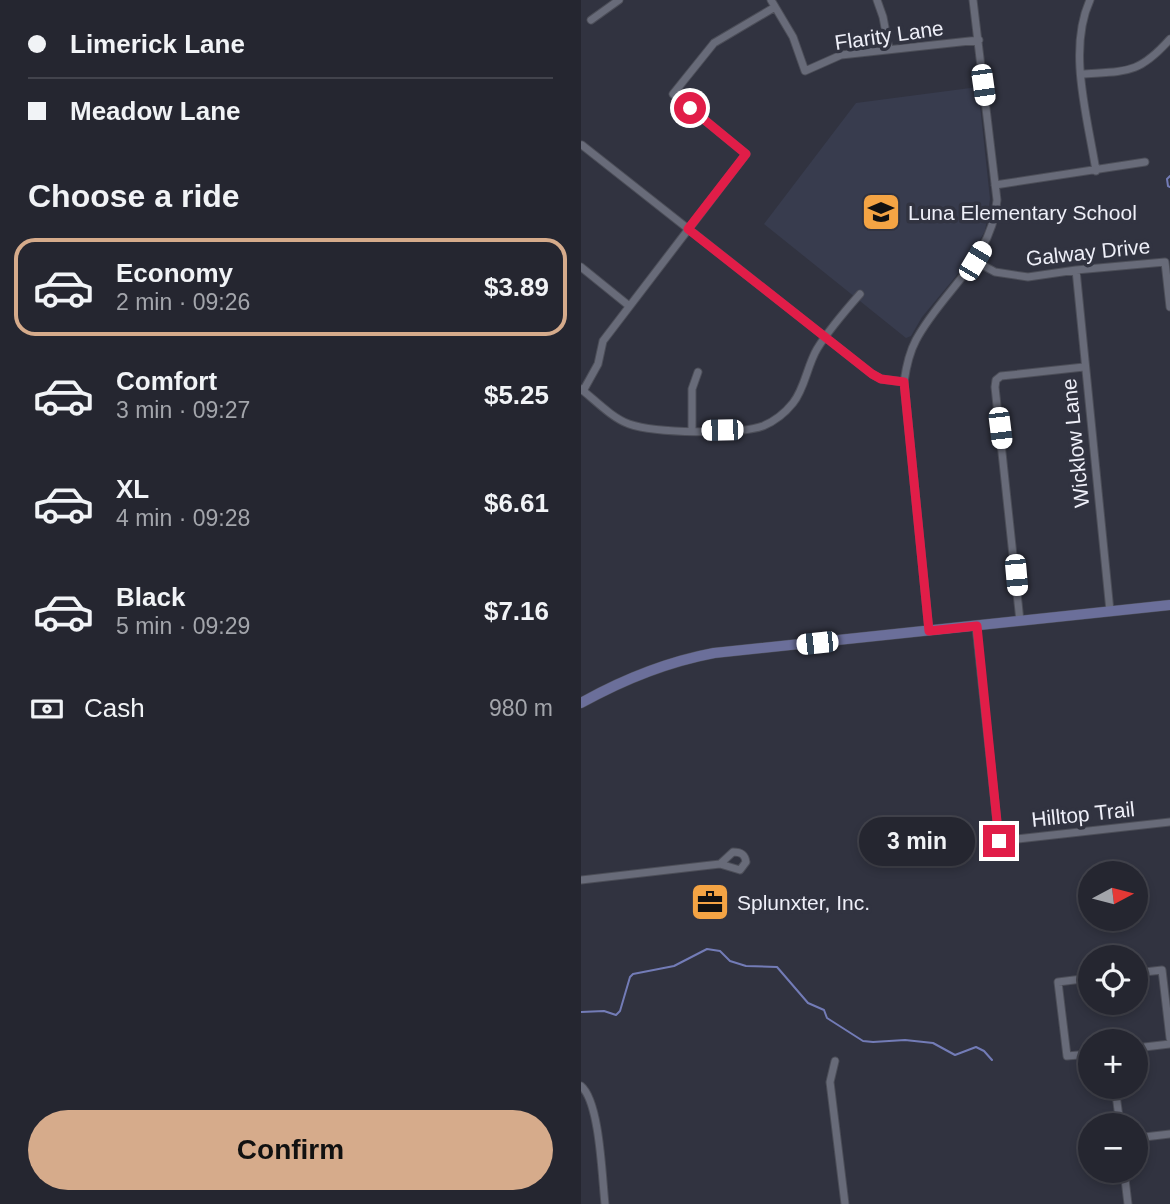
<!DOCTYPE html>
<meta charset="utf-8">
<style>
:root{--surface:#252630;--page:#2d2e38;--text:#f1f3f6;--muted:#a3a5ab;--line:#42434c;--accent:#d6ab8b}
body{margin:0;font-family:Arial,sans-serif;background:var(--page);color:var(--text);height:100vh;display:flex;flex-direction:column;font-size:26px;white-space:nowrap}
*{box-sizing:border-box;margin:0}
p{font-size:23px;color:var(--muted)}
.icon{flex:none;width:38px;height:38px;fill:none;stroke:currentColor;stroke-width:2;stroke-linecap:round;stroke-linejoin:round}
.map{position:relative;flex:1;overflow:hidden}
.drawer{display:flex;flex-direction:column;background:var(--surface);width:581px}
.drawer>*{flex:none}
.banner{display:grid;align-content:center;height:154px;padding:0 28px;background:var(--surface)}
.needle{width:46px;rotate:83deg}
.fabs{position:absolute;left:497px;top:861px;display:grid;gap:14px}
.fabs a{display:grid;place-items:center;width:70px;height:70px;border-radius:50%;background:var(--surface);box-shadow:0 4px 10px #0003,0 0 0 2px var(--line);font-size:35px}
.end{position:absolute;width:32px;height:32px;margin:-16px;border:9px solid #e11d48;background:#fff;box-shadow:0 0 0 4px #fff}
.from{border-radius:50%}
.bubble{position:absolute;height:49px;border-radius:24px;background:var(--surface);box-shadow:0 4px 10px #0003,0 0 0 2px var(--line);font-size:23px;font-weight:800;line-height:49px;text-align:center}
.car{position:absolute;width:21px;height:42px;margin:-21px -10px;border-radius:9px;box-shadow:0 0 5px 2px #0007;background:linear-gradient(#fff 24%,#345 0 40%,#fff 0 76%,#345 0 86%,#fff 0)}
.banner b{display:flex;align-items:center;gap:24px;height:66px;font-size:26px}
.banner b+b{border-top:2px solid var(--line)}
.banner i{width:18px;height:18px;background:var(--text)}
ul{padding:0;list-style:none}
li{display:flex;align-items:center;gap:21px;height:98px;margin:0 14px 10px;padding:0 14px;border:4px solid transparent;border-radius:21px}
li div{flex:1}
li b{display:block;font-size:26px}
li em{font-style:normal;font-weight:800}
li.active{border-color:var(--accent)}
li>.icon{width:63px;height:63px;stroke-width:1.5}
h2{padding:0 28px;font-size:32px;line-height:84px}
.pay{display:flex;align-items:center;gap:18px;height:77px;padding:0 28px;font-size:26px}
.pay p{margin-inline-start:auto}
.button{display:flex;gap:14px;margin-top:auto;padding:14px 28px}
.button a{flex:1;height:80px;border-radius:42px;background:var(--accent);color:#111;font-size:28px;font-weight:800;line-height:80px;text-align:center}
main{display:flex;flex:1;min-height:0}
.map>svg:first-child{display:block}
.built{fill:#383c4e}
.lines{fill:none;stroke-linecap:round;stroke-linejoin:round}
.stream{stroke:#737cb7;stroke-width:2}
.minor-casing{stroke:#4c4e58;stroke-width:9}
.secondary-casing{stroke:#4c4e58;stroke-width:11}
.minor{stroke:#686b79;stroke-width:7}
.secondary{stroke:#6b6f9a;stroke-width:10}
.route{stroke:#e11d48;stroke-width:9}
.labels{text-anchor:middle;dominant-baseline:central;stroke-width:7;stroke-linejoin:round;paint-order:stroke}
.street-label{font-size:21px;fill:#eeeff8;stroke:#313340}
.poi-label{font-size:21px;fill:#eeeff8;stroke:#313340;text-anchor:start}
</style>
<main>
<section class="drawer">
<div class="banner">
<b><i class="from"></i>Limerick Lane</b>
<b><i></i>Meadow Lane</b>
</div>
<h2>Choose a ride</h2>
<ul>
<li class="active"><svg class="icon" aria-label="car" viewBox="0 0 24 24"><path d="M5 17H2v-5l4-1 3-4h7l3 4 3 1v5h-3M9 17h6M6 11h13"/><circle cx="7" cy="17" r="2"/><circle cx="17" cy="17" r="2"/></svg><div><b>Economy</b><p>2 min · 09:26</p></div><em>$3.89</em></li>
<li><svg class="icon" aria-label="car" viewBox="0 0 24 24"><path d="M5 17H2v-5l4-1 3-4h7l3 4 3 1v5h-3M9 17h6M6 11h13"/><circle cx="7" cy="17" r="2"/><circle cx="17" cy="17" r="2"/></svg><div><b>Comfort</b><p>3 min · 09:27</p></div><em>$5.25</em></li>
<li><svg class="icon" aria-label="car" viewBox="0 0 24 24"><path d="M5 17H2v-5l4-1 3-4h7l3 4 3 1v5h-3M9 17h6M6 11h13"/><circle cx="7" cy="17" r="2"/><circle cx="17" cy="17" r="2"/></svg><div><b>XL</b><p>4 min · 09:28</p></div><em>$6.61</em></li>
<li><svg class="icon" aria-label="car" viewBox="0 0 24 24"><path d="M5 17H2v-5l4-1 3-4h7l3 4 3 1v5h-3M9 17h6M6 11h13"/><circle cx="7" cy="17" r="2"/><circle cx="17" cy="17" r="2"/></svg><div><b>Black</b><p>5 min · 09:29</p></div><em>$7.16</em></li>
</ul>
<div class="pay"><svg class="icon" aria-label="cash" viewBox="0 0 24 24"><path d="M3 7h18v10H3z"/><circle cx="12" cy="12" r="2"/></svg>Cash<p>980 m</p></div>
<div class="button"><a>Confirm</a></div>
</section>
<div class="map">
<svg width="589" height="1204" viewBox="0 0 589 1204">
<rect width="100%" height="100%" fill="#313340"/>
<path class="built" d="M397 87 409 199 404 231 385 264 341 317 330 336 325 338 183 224 275 103Z"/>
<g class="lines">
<path class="stream" d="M589 176 586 179 587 186 589 187
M0 1012 23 1011 35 1015 39 1011 49 977 52 974 93 966 126 949 139 951 149 961 165 966 196 967 227 1003 243 1010 246 1018 282 1041 292 1042 324 1040 352 1043 374 1055 395 1047 403 1051 411 1060"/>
<g class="minor-casing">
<path id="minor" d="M190 0 212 37 224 71 260 55 398 40
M296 0 302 17 308 49
M509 0C486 50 507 119 515 171
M10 20 38 0
M500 74C545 71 557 75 589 39
M1 145 291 374 300 379 323 382
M414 185 564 162
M394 261 414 272 447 277 495 270 584 262 589 307
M0 267 47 305
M495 270 529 611
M0 389C14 400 31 418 48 424 74 433 156 435 182 426 194 421 204 413 212 403 224 388 226 366 236 349 247 331 264 311 279 294
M2 391 17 364 22 341 165 154 92 94 133 43 194 7
M111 430V389L117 372
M439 621 414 387 415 380 420 376 503 367
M395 626 418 841 589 822
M348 631 323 382C325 368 328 353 335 340 361 291 411 260 416 200L392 0
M0 880 139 864 159 870 165 862C164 855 161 852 152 852L139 864
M555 973 581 970 589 1038
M509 978 477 982 486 1056 509 1054
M555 1048 589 1044
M254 1061 249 1082 264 1204
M0 1086C19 1102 21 1178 24 1204
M534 1087 539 1125
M555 1138 589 1134
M543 1171 547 1204"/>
</g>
<g class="secondary-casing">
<path id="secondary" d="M0 703C43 679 85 662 133 653L589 605"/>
</g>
<use href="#minor" class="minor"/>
<use href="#secondary" class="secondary"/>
</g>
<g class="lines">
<path class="route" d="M109 108 165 154 107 229 291 374 300 379 323 382 348 631 396 626 418 841"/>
</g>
<defs>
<g id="school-square" transform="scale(2.0125)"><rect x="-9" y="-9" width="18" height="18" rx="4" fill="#f4a444" stroke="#313340"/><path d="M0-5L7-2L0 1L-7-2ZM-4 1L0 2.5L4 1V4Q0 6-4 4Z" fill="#111"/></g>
<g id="office-square" transform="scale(2.0125)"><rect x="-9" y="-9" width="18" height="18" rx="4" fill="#f4a444" stroke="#313340"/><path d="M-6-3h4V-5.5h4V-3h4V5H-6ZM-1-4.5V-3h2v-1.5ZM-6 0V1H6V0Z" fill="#111"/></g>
</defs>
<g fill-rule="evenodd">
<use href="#school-square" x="300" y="212"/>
<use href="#office-square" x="129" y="902"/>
</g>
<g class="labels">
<g class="street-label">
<text transform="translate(308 35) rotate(-8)">Flarity Lane</text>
<text transform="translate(507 252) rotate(-6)">Galway Drive</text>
<text transform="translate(494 443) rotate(-96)">Wicklow Lane</text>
<text transform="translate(502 814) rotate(-6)">Hilltop Trail</text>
</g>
<g class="poi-label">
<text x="327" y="212">Luna Elementary School</text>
<text x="156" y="902">Splunxter, Inc.</text>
</g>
</g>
</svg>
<div class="fabs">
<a><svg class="needle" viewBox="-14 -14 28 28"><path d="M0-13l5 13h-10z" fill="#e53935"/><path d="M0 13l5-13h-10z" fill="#a3a5ab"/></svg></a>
<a><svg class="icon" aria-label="locate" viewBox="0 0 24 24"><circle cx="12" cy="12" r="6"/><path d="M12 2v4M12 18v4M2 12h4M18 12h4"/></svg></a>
<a>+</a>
<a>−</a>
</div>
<i class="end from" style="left:109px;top:108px"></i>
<i class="end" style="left:418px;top:841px"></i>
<div class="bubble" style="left:278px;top:817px;width:116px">3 min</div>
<i class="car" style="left:402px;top:85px;rotate:172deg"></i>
<i class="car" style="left:394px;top:261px;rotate:31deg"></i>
<i class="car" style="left:419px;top:428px;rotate:173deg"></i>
<i class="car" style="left:141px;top:430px;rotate:269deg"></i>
<i class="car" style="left:435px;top:575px;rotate:175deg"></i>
<i class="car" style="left:236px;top:643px;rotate:264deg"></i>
</div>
</main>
